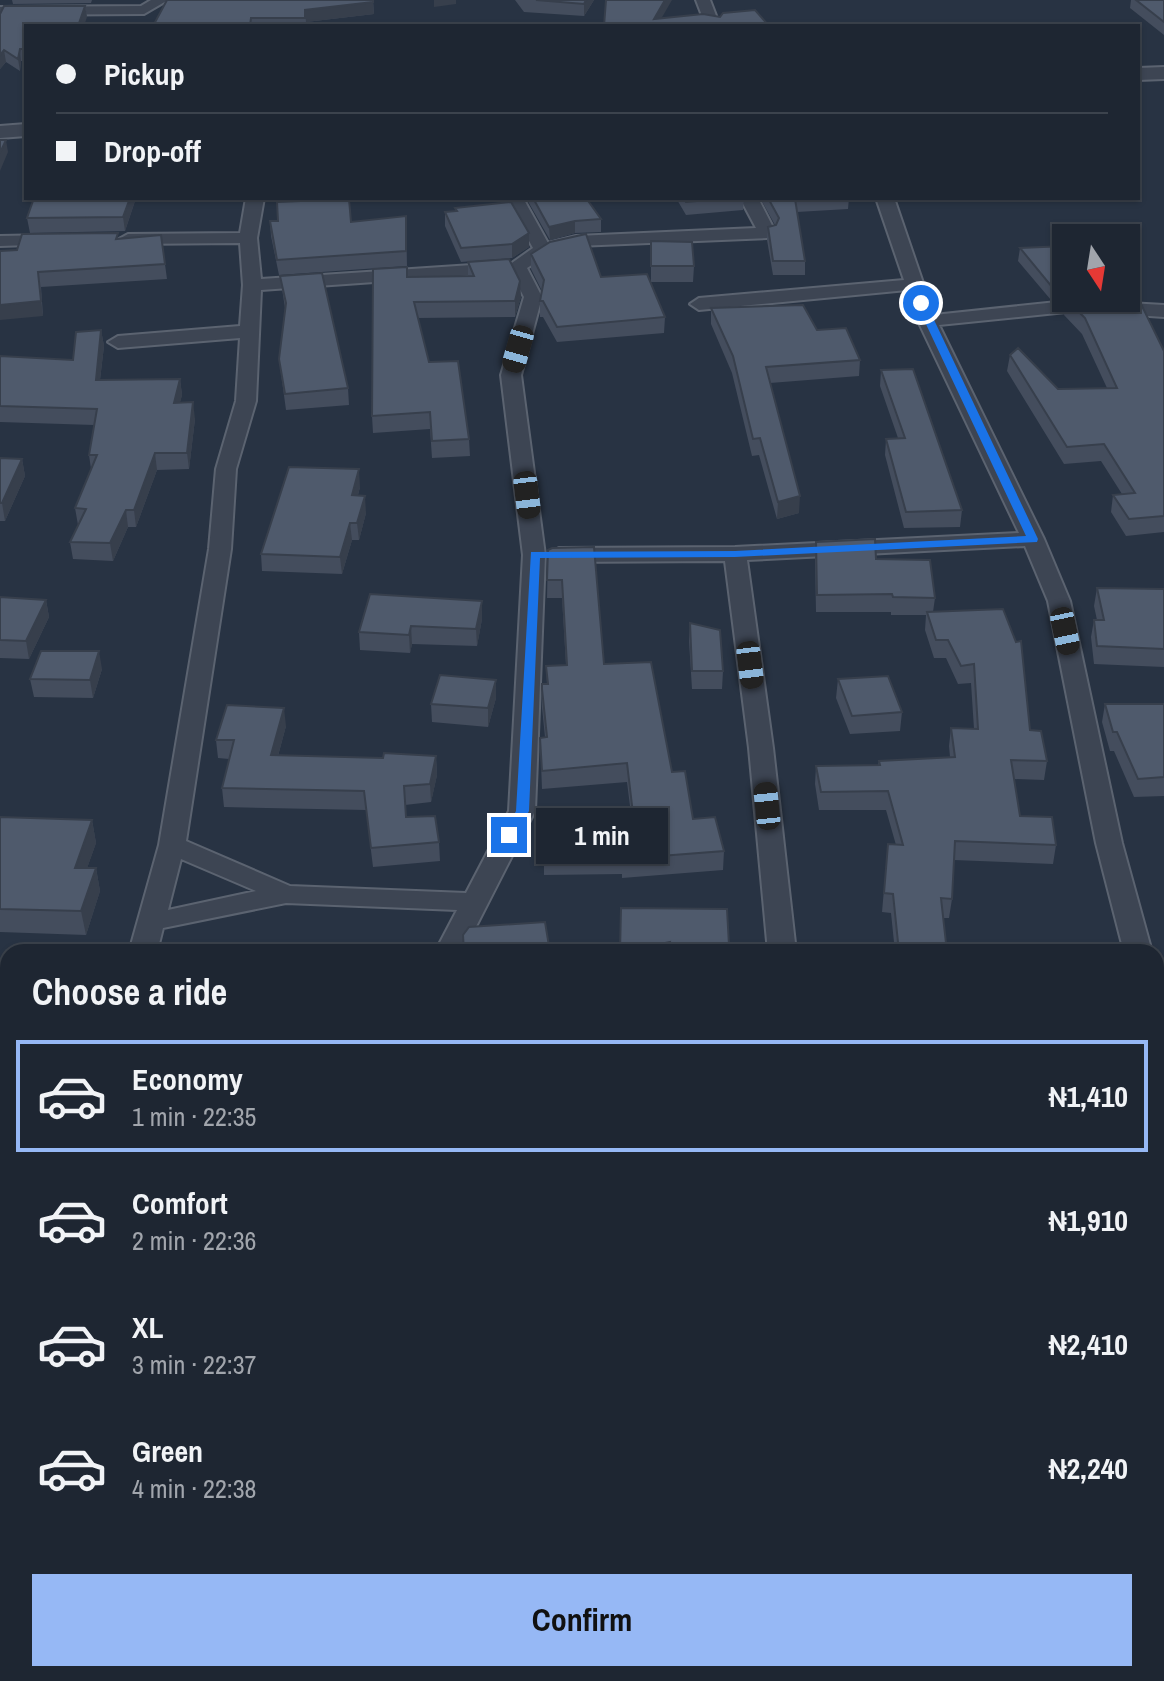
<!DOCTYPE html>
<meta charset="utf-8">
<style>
:root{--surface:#1e2632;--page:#2b323e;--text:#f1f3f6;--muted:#a1a5ac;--line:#3c434d;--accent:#96b8f5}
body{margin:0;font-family:"Archivo Narrow",sans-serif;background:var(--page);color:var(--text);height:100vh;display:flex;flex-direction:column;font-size:30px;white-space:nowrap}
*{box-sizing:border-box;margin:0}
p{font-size:26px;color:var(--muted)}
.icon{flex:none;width:44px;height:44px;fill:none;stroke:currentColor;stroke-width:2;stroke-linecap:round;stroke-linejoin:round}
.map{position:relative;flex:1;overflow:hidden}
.side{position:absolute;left:0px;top:944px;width:1164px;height:738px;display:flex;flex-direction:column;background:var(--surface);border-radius:24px 24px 0 0;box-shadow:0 2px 6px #0004,0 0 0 2px var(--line)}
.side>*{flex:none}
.hud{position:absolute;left:24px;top:24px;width:1116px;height:176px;border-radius:0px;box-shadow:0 2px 6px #0004,0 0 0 2px var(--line);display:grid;align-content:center;height:176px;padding:0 32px;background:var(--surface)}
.needle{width:52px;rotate:168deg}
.buttons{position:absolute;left:1052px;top:224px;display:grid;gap:16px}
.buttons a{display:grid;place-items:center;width:88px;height:88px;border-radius:0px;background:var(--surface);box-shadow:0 2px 6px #0004,0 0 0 2px var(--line);font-size:40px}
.end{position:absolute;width:36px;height:36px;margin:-18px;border:10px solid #1a73e8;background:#fff;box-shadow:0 0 0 4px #fff}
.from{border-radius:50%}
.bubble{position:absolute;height:56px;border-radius:0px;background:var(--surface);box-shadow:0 2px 6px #0004,0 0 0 2px var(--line);font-size:26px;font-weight:800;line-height:56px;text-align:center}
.car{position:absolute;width:24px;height:48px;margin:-24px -12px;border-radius:10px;box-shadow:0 0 6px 2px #0007;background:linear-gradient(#222 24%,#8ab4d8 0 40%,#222 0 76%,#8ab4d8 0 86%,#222 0)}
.hud b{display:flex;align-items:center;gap:28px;height:76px;font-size:30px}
.hud b+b{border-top:2px solid var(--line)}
.hud i{width:20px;height:20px;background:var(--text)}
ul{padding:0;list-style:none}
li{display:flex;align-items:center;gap:24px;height:112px;margin:0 16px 12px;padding:0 16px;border:4px solid transparent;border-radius:0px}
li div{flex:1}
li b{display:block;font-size:30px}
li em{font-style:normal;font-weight:800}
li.on{border-color:var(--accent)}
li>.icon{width:72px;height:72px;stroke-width:1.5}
h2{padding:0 32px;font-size:36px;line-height:96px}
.action{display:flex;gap:16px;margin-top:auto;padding:16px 32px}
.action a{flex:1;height:92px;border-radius:0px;background:var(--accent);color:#111;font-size:32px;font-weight:800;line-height:92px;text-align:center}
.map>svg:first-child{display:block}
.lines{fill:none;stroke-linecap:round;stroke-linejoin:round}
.minor-casing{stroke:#5b6370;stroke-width:4}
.tertiary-casing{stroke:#5b6370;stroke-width:4}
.minor{fill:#3d4553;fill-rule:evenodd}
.tertiary{fill:#3d4553;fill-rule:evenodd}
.wall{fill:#444d5d}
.shaded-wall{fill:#373f4c}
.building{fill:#4f5a6c;stroke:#373f4c;stroke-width:2}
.route{fill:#1a73e8}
</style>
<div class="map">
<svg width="1164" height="1681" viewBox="0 0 1164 1681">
<rect width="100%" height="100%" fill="#283343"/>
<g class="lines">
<g class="minor-casing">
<path id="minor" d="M151 0H168L144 14 0 15V7L141 6Z
M696 0H710L720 26H706Z
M246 198H264L257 238 261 279 502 263 509 265 533 248 505 198H523L548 243 576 236 756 228 740 198H758L776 233 767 238 577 246 549 254 527 268 542 297 521 375 545 555 535 811 463 952H435L457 910 286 903 163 928 157 952H129L159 845 209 549 216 469 236 401 240 338 118 348 108 342 118 336 240 326 243 285 240 243 128 244 119 239 128 234 240 233ZM510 270 524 297 501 375 523 555 509 811 466 893 290 886 186 841 231 549 236 469 256 401 261 290 502 273ZM181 859 256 891 168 910Z
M876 198H894L934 315 1076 300 1164 305V317L1076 311 939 325 1044 539 1070 601 1122 843 1152 952H1124L1096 843 1048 601 1025 546 747 560 773 748 796 952H768L749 748 725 561 559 562 548 555 559 548 735 547 1019 533 918 321 907 290 699 310 690 304 699 298 904 280Z
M52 235 61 240 58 244 0 246V236Z
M1156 1012 1164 1014V1090L1156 1088Z
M8 1446V1503L0 1506V1448Z
M332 1674H370L369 1681H331Z
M781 1674H819V1681H781Z"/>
</g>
<g class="tertiary-casing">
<path id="tertiary" d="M1164 67V79L1138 80V68Z
M26 124V136L0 138V126Z"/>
</g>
<use href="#minor" class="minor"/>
<use href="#tertiary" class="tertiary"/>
</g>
<path class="wall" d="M12 0H92L91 3 13 4Z
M373 0 374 14 306 22V26H153Z
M515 0H594L584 16 524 12Z
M1131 0H1164V35L1130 8Z
M85 6 87 17 26 26V61H21L20 71 6 62 0 69V14Z
M136 198 125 231 30 233 27 218Z
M526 198H586L601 219V232L575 233 550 240Z
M676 198H744L743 210 686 215Z
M760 198H849L848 209 797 212 805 261V275H773L767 240 768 227 775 225Z
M455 208 529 247 512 258 461 262 445 226V212L455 211Z
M406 216 407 266 279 275 271 236 270 221 351 222Z
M161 235 167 279 41 287 43 316 17 250Z
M651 241 694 266 693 282H651Z
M1066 247V298H1085L1051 300 1018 261 1020 248Z
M531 254 601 277 665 317 664 333 557 342 543 317H540V301L542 291 531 269Z
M468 262 521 297 515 317 418 318 429 362 469 439 470 456 432 458 430 429 373 433 372 416 407 277 468 276Z
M280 276 348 388 349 405 286 410 279 359 285 308Z
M1066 299 1164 351V532L1126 536 1111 512 1113 495 1122 494 1101 461 1064 464 1007 371 1010 355 1058 389 1107 388 1082 334 1064 315Z
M711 308 817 330 860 360 859 376 770 383 799 513 777 519 759 455 752 456 732 373 711 324Z
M101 330 104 346 100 380 180 379 182 395 180 402 195 419 189 469 157 470 136 527H128L113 561 73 559 70 542 78 525 75 508 91 469 89 455 94 425 0 422V356L73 360Z
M881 370 962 510 960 527 904 528 885 455 886 439 898 438 880 386Z
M0 458 22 459 25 476 5 521H0Z
M360 487 358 495 366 513 359 540H352L342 574 262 571 261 554Z
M816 542 876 559 935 598 933 612 1030 730 1047 761 1044 780 1014 779 1020 816 1056 845 1053 864 954 860 952 899 949 918H943L947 952H895L891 913 882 912 888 844 896 845 886 810H819L815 784 816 766 878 765 879 761 950 757 949 746 951 728 974 729 971 683 958 684 946 658H934L925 630 926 615H891V612H816L815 560Z
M548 550 604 664 672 772 693 819 724 851 723 870 622 878V874L544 875V815L631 814 627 782 542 789 540 738 545 737 542 707V684H547L546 666 566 665 562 598H547Z
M1097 588 1164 589V667L1094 664 1091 637 1094 620H1097L1094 606Z
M370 594 482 619 477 646 412 644 410 653 360 650 359 632Z
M0 597 46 600 49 617 29 659 0 658Z
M690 623 723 671 722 689H692L689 641Z
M102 669 93 698 34 697 30 679Z
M838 679 902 712 900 731 850 734 836 698Z
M496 680V698L488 727 432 722 431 704Z
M1105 704H1164V796L1134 797 1114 751H1110L1102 722Z
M286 726 278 756 383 758 436 756 437 775 431 802 405 805 406 817 439 842 440 861 373 867 366 810 224 807 222 788 229 759 218 758 216 740Z
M0 817 92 820 96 843 87 868H96L100 891 86 935 0 932Z
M621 908 729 945V952H620Z
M0 979H8V1092L0 1128Z
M1156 1318 1164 1441V1520L1156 1519Z
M112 1674H242V1681H112Z
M587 1674H678V1676L617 1681H587Z
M1031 1674H1156L1164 1681H1031Z"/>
<path class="shaded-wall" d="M434 0H456V4L434 7Z
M586 0H594L584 16V4Z
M665 0H672L657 26 654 19Z
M373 2 374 14 306 22 305 10Z
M85 6 87 17 84 26H78Z
M20 49 21 61 20 71 18 59Z
M4 50 6 62 0 69V55Z
M6 140 8 152 0 171V153Z
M130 198H136L125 231 123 217Z
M633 198H667L633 202Z
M575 221V233L550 240 549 227Z
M529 233V247L512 258V244Z
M38 272 43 316 0 320V305Z
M520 281 521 297 515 317V301Z
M101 330 104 346 98 396 96 380Z
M180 379 182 395 176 419 174 403Z
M193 402 195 419 189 469 187 453Z
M155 453 157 470 136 527 134 510Z
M22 459 25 476 5 521 2 503Z
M359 469 360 487 353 513 352 495Z
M365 496 366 513 359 540 357 523Z
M800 496 799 513 777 519 778 502Z
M126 510 128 527 113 561 110 543Z
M350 523 352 540 342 574 340 557Z
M46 600 49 617 29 659 26 641Z
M482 601V619L477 646 476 629Z
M411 626 412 644 410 653 409 635Z
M99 651 102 669 93 698 90 680Z
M496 680V698L488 727V708Z
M284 708 286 726 273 774 271 755Z
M436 756 437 775 431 802 430 784Z
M92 820 96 843 79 891 75 868Z
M96 868 100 891 86 935 81 911Z
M670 942 669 952H620Z
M709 945V952H700Z
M4 1072 8 1092 0 1128V1089Z
M8 1215V1230L1 1244 0 1232Z"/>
<path class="building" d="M167 0H373V2L305 10V18H251L250 26H153Z
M536 0H586L584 4Z
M606 0H665L654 19 703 14 720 17 723 13 755 10 769 26H604Z
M1136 0H1164V22Z
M4 6H85L78 26H26V49H20L18 59 4 50 0 55V14Z
M0 140H6L0 153Z
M34 198H130L123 217 27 218Z
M533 198H586L601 219 575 221 549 227Z
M684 198H732L686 202Z
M768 198H806L795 199 805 261H773L768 227 776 225 779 218Z
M349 199 351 222 406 216V251L277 260 270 221H278L277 202Z
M511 202 529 233 512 244 461 248 445 212 457 211 455 208Z
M118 233 116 239 161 235 165 264 38 272 41 301 0 305V251L17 250 22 234Z
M586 234 601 277 647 274 665 317 557 327 543 301H540L544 280 531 254 550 242Z
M651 241 692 242 694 266H651Z
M1065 246 1066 286 1052 287 1020 248Z
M509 259 520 281 515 301 414 302 429 362 458 361 469 439 432 441 430 412 372 416 373 269 407 267V277L474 276 468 262Z
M322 273 348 388 285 394 279 359 286 303 280 276Z
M1066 299 1140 302 1164 351V516L1129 519 1113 495 1135 493 1104 444 1067 447 1010 355 1018 348 1058 389 1117 388 1085 318Z
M803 305 817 330 846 328 860 360 766 367 800 496 778 502 760 438 753 439 733 356 711 308Z
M101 330 96 380 180 379 174 403 193 402 187 453H155L134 510H126L110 543 70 542 86 509 75 508 97 455H89L97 409 0 406V356L73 360 76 332Z
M913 369 962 510 906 512 886 439 905 438 881 370Z
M0 458 22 459 2 503H0Z
M289 467 359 469 352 495 365 496 357 523H350L340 557 261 554Z
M875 539 876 559 930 560 935 598 893 597 892 594 817 595 816 542Z
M594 547 604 664 651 662 672 772 685 771 693 819 715 817 724 851 622 859V856H543L544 815 633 814 627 763 542 771 540 738 547 737 542 689V684H548L546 666 567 665 562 580H547L548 550 552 548Z
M1097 588 1164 589V649L1097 646 1094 620H1104Z
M370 594 482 601 476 629 411 626 409 635 359 632Z
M0 597 46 600 26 641 0 640Z
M1003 609 1016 642 1021 641 1030 730 1041 731 1047 761 1011 760 1020 816 1052 817 1056 845 955 841 952 899 941 898 947 952H899L893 894 884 893 888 844 903 845 888 791 821 792 816 766 880 765 879 761 955 757 951 728 978 729 974 664 961 666 948 640H936L927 612Z
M690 623 720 630 723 671H692Z
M41 651H99L90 680 30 679Z
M440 675 496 680 488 708 431 704Z
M888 676 902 712 852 716 838 679Z
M1105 704H1164V777L1138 779 1117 732H1113Z
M227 705 284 708 271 755 383 758 384 753 436 756 430 784 404 786 406 817 435 816 439 842 371 848 364 791 222 788 234 740H216Z
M0 817 92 820 75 868H96L81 911 0 909Z
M621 908 727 909 729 945H709L700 952H669L670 942 620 952Z
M545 922 550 952H464L463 935 469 927Z
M0 979H8V1072H4L0 1089Z
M0 1181 8 1182V1215L0 1232Z
M1156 1318H1161L1164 1495 1156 1494Z
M1156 1625 1164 1626V1681H1052V1674H1156Z
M112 1674H205V1681H112Z"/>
<path class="route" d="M921 300 926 303 1038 539 1037 542 735 557 540 558 529 811 514 838H505L503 835 516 811 531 552 735 551 1026 536 916 303Z"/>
</svg>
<div class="buttons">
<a><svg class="needle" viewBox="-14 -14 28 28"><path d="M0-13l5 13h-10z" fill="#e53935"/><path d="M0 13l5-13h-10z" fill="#a1a5ac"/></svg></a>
</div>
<i class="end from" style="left:921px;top:303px"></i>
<i class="end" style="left:509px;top:835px"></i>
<div class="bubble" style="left:536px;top:808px;width:132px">1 min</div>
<i class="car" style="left:518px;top:349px;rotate:196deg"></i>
<i class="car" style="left:527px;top:495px;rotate:173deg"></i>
<i class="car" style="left:1065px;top:631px;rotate:168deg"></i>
<i class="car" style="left:750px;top:665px;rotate:173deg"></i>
<i class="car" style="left:767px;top:806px;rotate:354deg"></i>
<div class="hud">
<b><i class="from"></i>Pickup</b>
<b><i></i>Drop-off</b>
</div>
<section class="side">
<h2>Choose a ride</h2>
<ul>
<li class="on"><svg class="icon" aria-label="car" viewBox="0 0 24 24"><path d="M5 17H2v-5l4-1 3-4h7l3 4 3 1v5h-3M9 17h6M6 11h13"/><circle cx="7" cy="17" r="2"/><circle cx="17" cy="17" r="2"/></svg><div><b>Economy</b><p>1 min · 22:35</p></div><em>₦1,410</em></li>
<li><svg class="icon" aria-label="car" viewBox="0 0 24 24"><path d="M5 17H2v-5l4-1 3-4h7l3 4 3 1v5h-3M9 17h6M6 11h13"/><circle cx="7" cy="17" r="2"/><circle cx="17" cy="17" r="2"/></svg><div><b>Comfort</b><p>2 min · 22:36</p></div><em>₦1,910</em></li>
<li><svg class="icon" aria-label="car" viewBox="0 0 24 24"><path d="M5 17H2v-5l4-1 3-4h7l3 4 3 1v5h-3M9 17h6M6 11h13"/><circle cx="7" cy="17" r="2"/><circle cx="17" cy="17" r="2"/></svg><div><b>XL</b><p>3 min · 22:37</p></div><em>₦2,410</em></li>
<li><svg class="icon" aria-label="car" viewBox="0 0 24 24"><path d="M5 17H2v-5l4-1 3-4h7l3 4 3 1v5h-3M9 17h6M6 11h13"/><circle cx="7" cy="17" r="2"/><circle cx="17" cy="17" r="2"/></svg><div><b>Green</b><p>4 min · 22:38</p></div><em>₦2,240</em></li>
</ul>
<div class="action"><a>Confirm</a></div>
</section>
</div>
